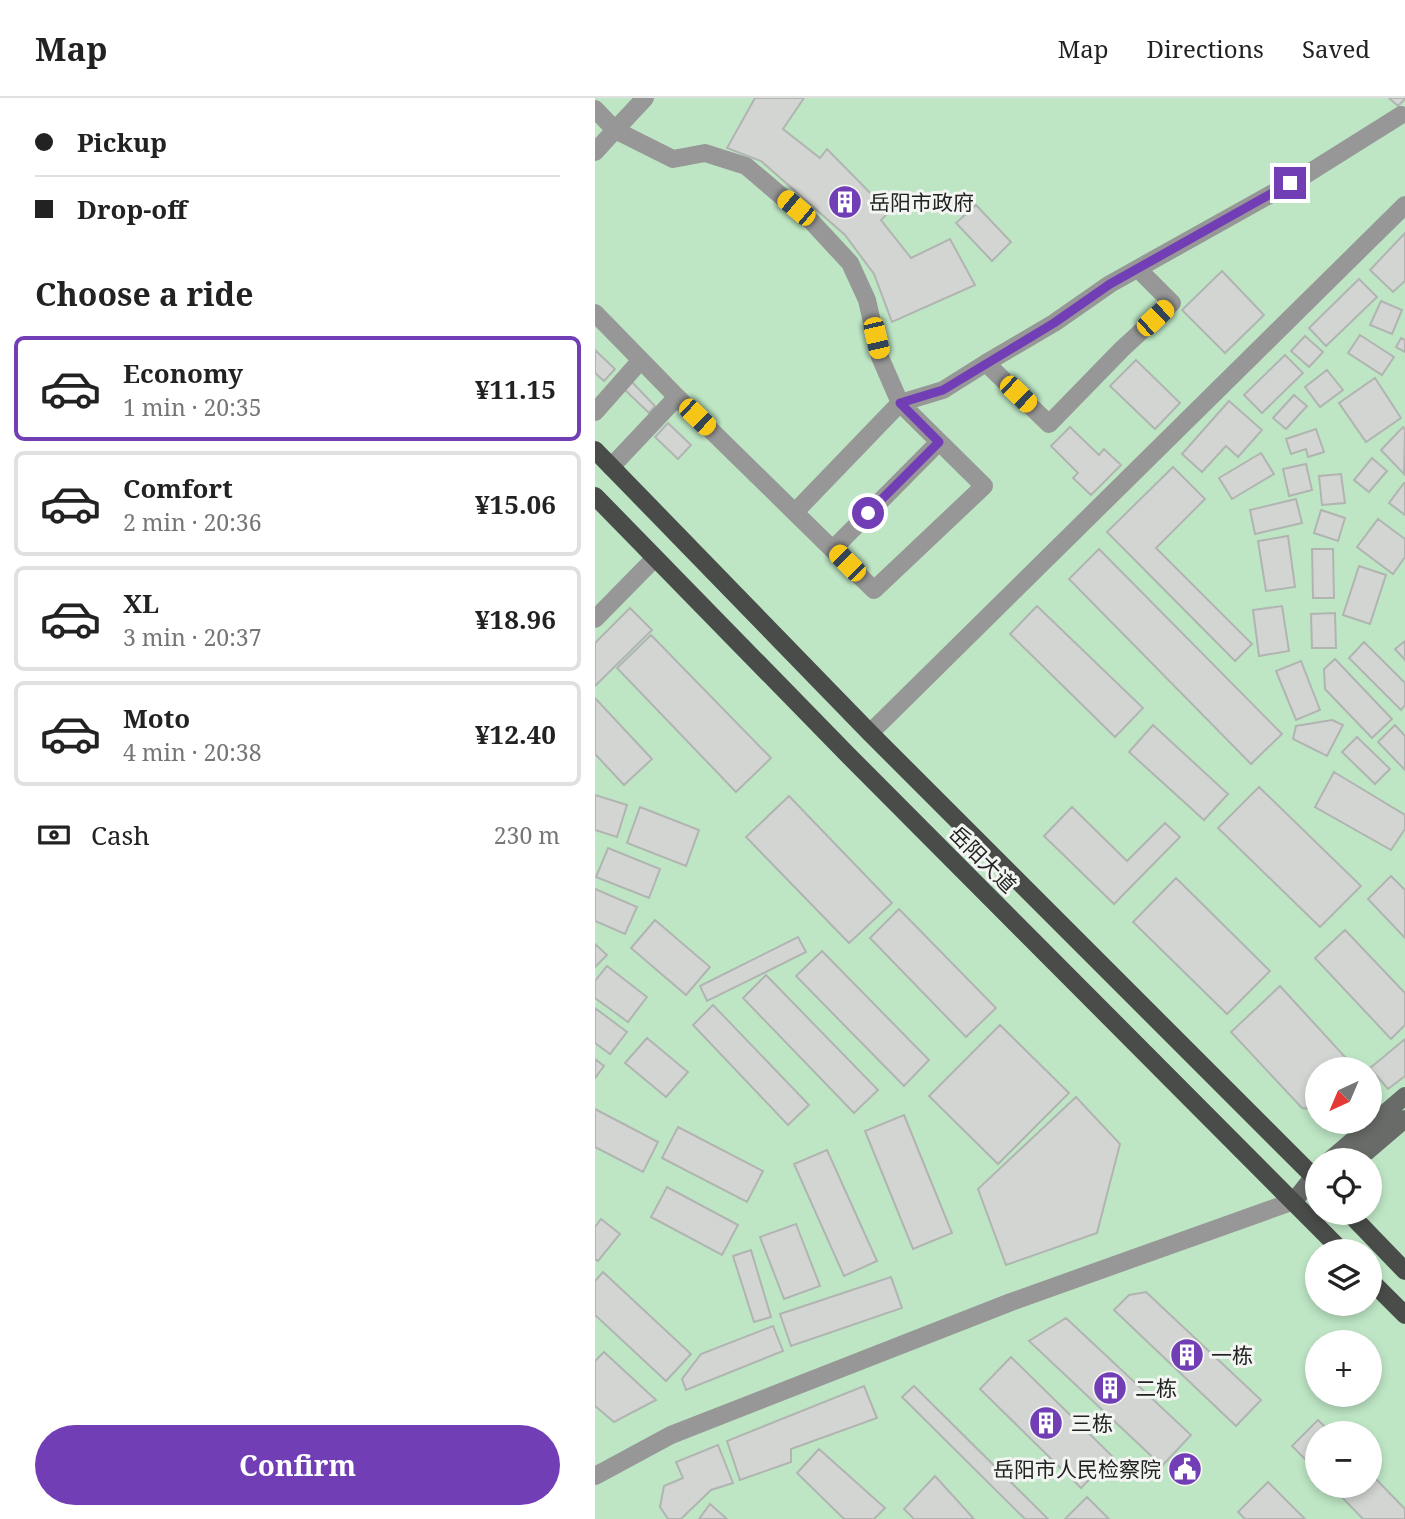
<!DOCTYPE html>
<meta charset="utf-8">
<style>
:root{--surface:#fff;--page:#f6f6f6;--text:#222;--muted:#767676;--line:#e0e0e0;--accent:#723eb5}
body{margin:0;font-family:"Noto Serif","Noto Sans SC",serif;background:var(--page);color:var(--text);height:100vh;display:flex;flex-direction:column;font-size:26px;white-space:nowrap}
*{box-sizing:border-box;margin:0}
p{font-size:23px;color:var(--muted)}
.icon{flex:none;width:38px;height:38px;fill:none;stroke:currentColor;stroke-width:2;stroke-linecap:round;stroke-linejoin:round}
.map{position:relative;flex:1;overflow:hidden}
.panel{display:flex;flex-direction:column;background:var(--surface);width:595px}
.panel>*{flex:none}
.banner{display:grid;align-content:center;height:154px;padding:0 35px;background:var(--surface)}
.needle{width:46px;rotate:224deg}
.tools{position:absolute;left:710px;top:959px;display:grid;gap:14px}
.tools a{display:grid;place-items:center;width:77px;height:77px;border-radius:50%;background:var(--surface);box-shadow:0 4px 10px #0003;font-size:35px}
.end{position:absolute;width:32px;height:32px;margin:-16px;border:9px solid #723eb5;background:#fff;box-shadow:0 0 0 4px #fff}
.from{border-radius:50%}
.car{position:absolute;width:21px;height:42px;margin:-21px -10px;border-radius:9px;box-shadow:0 0 5px 2px #0007;background:linear-gradient(#f5c518 24%,#345 0 40%,#f5c518 0 76%,#345 0 86%,#f5c518 0)}
.banner b{display:flex;align-items:center;gap:24px;height:66px;font-size:26px}
.banner b+b{border-top:2px solid var(--line)}
.banner i{width:18px;height:18px;background:var(--text)}
ul{padding:0;list-style:none}
li{display:flex;align-items:center;gap:21px;height:105px;margin:0 14px 10px;padding:0 21px;border:4px solid var(--line);border-radius:10px}
li div{flex:1}
li b{display:block;font-size:26px}
li em{font-style:normal;font-weight:700}
li.on{border-color:var(--accent)}
li>.icon{width:63px;height:63px;stroke-width:1.5}
h2{padding:0 35px;font-size:32px;line-height:84px}
.pay{display:flex;align-items:center;gap:18px;height:77px;padding:0 35px;font-size:26px}
.pay p{margin-inline-start:auto}
.primary-button{display:flex;gap:14px;margin-top:auto;padding:14px 35px}
.primary-button a{flex:1;height:80px;border-radius:42px;background:var(--accent);color:#fff;font-size:28px;font-weight:700;line-height:80px;text-align:center}
header{display:flex;align-items:center;gap:42px;box-sizing:border-box;height:98px;padding:0 35px;background:var(--surface);border-bottom:2px solid var(--line)}
header strong{font-size:33px}
nav{display:flex;gap:38px;margin-inline-start:auto;font-size:24px}
main{display:flex;flex:1;min-height:0}
.map>svg:first-child{display:block}
.green{fill:#bee6c5;fill-rule:evenodd}
.building{fill:#d2d5d2;stroke:#b1b5b2;stroke-width:2}
.lines{fill:none;stroke-linecap:round;stroke-linejoin:round}
.minor{stroke:#969796;stroke-width:18}
.tertiary{stroke:#969796;stroke-width:18}
.secondary{stroke:#696b69;stroke-width:18}
.primary{stroke:#4a4c4a;stroke-width:18}
.route{stroke:#723eb5;stroke-width:9}
.labels{text-anchor:middle;dominant-baseline:central;stroke-width:6;stroke-linejoin:round;paint-order:stroke}
.poi-label{font-size:21px;fill:#212221;stroke:#f2f5f2;text-anchor:start}
.street-label{font-size:21px;fill:#212221;stroke:#f2f5f2}
</style>
<header>
<strong>Map</strong>
<nav><a>Map</a><a>Directions</a><a>Saved</a></nav>
</header>
<main>
<section class="panel">
<div class="banner">
<b><i class="from"></i>Pickup</b>
<b><i></i>Drop-off</b>
</div>
<h2>Choose a ride</h2>
<ul>
<li class="on"><svg class="icon" aria-label="car" viewBox="0 0 24 24"><path d="M5 17H2v-5l4-1 3-4h7l3 4 3 1v5h-3M9 17h6M6 11h13"/><circle cx="7" cy="17" r="2"/><circle cx="17" cy="17" r="2"/></svg><div><b>Economy</b><p>1 min · 20:35</p></div><em>¥11.15</em></li>
<li><svg class="icon" aria-label="car" viewBox="0 0 24 24"><path d="M5 17H2v-5l4-1 3-4h7l3 4 3 1v5h-3M9 17h6M6 11h13"/><circle cx="7" cy="17" r="2"/><circle cx="17" cy="17" r="2"/></svg><div><b>Comfort</b><p>2 min · 20:36</p></div><em>¥15.06</em></li>
<li><svg class="icon" aria-label="car" viewBox="0 0 24 24"><path d="M5 17H2v-5l4-1 3-4h7l3 4 3 1v5h-3M9 17h6M6 11h13"/><circle cx="7" cy="17" r="2"/><circle cx="17" cy="17" r="2"/></svg><div><b>XL</b><p>3 min · 20:37</p></div><em>¥18.96</em></li>
<li><svg class="icon" aria-label="car" viewBox="0 0 24 24"><path d="M5 17H2v-5l4-1 3-4h7l3 4 3 1v5h-3M9 17h6M6 11h13"/><circle cx="7" cy="17" r="2"/><circle cx="17" cy="17" r="2"/></svg><div><b>Moto</b><p>4 min · 20:38</p></div><em>¥12.40</em></li>
</ul>
<div class="pay"><svg class="icon" aria-label="cash" viewBox="0 0 24 24"><path d="M3 7h18v10H3z"/><circle cx="12" cy="12" r="2"/></svg>Cash<p>230 m</p></div>
<div class="primary-button"><a>Confirm</a></div>
</section>
<div class="map">
<svg width="810" height="1421" viewBox="0 0 810 1421">
<rect width="100%" height="100%" fill="#f2f5f2"/>
<path class="green" d="M0 0H810V1421H0ZM723 971H775V1024H723ZM723 1062H775V1115H723ZM723 1153H775V1206H723ZM723 1244H775V1297H723ZM723 1335H775V1388H723Z"/>
<path class="building" d="M160 0H209L188 31 225 60 232 51 294 114 286 122 316 160 355 141 380 187 297 224 279 176 250 137 166 63 132 50Z
M794 0H810V1L803 8Z
M381 107 416 144 397 163 361 125Z
M810 135V183L798 194 775 172Z
M627 173 669 217 630 255 587 212Z
M764 181 782 199 731 248 714 230Z
M786 203 807 212 797 236 775 227Z
M765 237 799 259 787 277 753 255Z
M710 238 728 254 714 269 696 253Z
M806 240 810 242V254L801 249Z
M0 252 20 271 9 283 0 275Z
M690 257 708 275 667 315 649 297Z
M541 262 585 305 560 331 515 288Z
M732 272 748 292 725 309 710 289Z
M780 280 806 320 771 344 744 305Z
M37 284 60 308 54 315 30 292Z
M699 297 712 308 691 331 678 320Z
M634 303 667 332 643 359 631 348 607 374 587 356Z
M73 325 96 347 83 361 60 339Z
M475 329 504 357 509 351 526 367 496 397 478 380 483 375 456 348Z
M808 329 810 332 809 376 786 352Z
M721 331 729 354 713 359 711 351 696 356 691 341Z
M666 355 679 376 637 401 624 380Z
M777 360 792 373 774 394 759 382Z
M711 366 717 392 694 398 688 371Z
M578 369 610 401 561 450 657 546 640 563 512 434Z
M746 376 750 405 727 407 724 378Z
M809 385 810 386V417L794 405Z
M701 401 707 425 660 436 655 412Z
M726 412 750 420 743 443 719 435Z
M783 421 810 441V459L798 476 762 449Z
M693 438 700 489 671 493 663 443Z
M504 451 687 636 656 666 474 481Z
M717 451H738L739 500H718Z
M764 468 791 477 775 526 748 517Z
M442 508 548 610 520 639 415 536Z
M687 508 694 553 664 558 658 512Z
M35 510 57 532 0 588V545Z
M740 515 741 550H717L716 516Z
M56 537 176 660 141 694 22 570Z
M810 543V562L800 551Z
M769 544 810 585V607L806 612 754 560Z
M740 561 797 621 777 640 730 591 729 571Z
M706 563 725 612 701 622 681 573Z
M0 600 57 661 29 687 0 656Z
M737 622 748 627 732 658 698 641 701 628Z
M558 627 633 696 609 722 534 654Z
M800 627 810 638V672L783 644Z
M762 639 795 671 780 686 747 654Z
M739 674 810 717V731L796 752 720 709Z
M664 689 766 788 725 829 623 730Z
M0 697 32 707 22 739 0 732Z
M194 698 297 805 254 845 151 739Z
M45 709 104 732 91 768 32 745Z
M477 709 532 763 570 725 585 739 519 806 449 738Z
M13 750 65 771 54 800 1 779Z
M796 778 810 792V840L773 801Z
M581 780 675 873 632 916 538 824Z
M0 791 42 809 30 836 0 823Z
M304 811 401 910 371 939 275 840Z
M60 822 115 869 91 897 36 850Z
M750 832 810 895V927L796 941 720 860Z
M203 839 211 854 112 903 105 888Z
M0 846 12 857 0 869Z
M227 853 334 962 309 988 201 878Z
M12 868 52 899 33 924 0 900V883Z
M171 877 283 992 259 1015 148 900Z
M685 888 761 971H723V1012L707 1010 636 934Z
M118 907 214 1007 193 1027 98 927Z
M0 910 32 934 15 956 0 945Z
M405 927 474 995 403 1066 334 998Z
M52 940 93 974 71 999 30 965Z
M810 941V978L793 991 775 970Z
M0 961 9 968 0 980Z
M775 986 786 998 775 1009Z
M481 999 525 1046 502 1135 411 1167 383 1091Z
M0 1011 63 1044 48 1074 0 1049Z
M309 1017 357 1135 318 1151 270 1033Z
M83 1029 168 1073 152 1104 67 1060Z
M232 1052 282 1163 249 1178 199 1066Z
M72 1089 143 1127 127 1157 56 1119Z
M6 1121 25 1136 3 1163 0 1161V1129Z
M201 1126 225 1188 189 1201 165 1139Z
M156 1152 176 1219 159 1224 138 1158Z
M8 1174 96 1256 71 1283 0 1217V1183Z
M296 1179 307 1210 196 1248 185 1216Z
M551 1194 666 1302 641 1328 519 1212 534 1197Z
M471 1220 596 1337 567 1368 434 1243Z
M178 1228 188 1253 91 1292 87 1281 106 1256Z
M9 1254 61 1302 19 1324 0 1308V1263Z
M416 1259 517 1358 486 1390 385 1291Z
M269 1288 282 1320 196 1351V1364L145 1382 132 1343Z
M319 1288 453 1421H430L307 1299Z
M723 1322 736 1335H723V1374L697 1348Z
M123 1347 138 1385 116 1392 86 1421H73L65 1409 69 1388 88 1380 81 1364Z
M224 1351 290 1410 279 1421H249L202 1375Z
M775 1375 810 1411V1421H768L736 1388H775Z
M340 1378 379 1421H319L309 1411Z
M673 1384 710 1421H650L643 1414Z
M492 1399 514 1421H470Z
M115 1406 132 1421H104Z"/>
<g class="lines">
<path class="minor" d="M0 11 20 32 50 0
M0 54 20 32 78 61 110 55 151 68 217 124 255 165 272 202 285 259 305 305 200 414
M0 215 82 299 16 369
M391 265 459 225 515 186 712 76 806 17
M82 299 279 492 389 388 305 305 348 292 391 265 454 326 527 251 577 205 543 171
M0 314 46 262
M238 451 344 344
M0 521 60 460
M275 635 810 107"/>
<path class="tertiary" d="M0 1378 76 1337 416 1204 699 1103"/>
<path class="secondary" d="M735 1062 810 998
M762 1062 810 1021
M699 1103 723 1073"/>
<path class="primary" d="M0 352 275 635 723 1083
M0 398 253 657 747 1153
M754 1115 810 1173
M775 1182 810 1217"/>
</g>
<g class="lines">
<path class="route" d="M273 415 344 344 305 305 348 292 459 225 515 186 695 85"/>
</g>
<defs>
<g id="building-disc" transform="scale(1.75)"><circle r="9.5" fill="#723eb5" stroke="#f2f5f2"/><path d="M-4-6H4V6H1V3H-1V6H-4ZM-2.5-4.3h1.7v1.8h-1.7ZM.8-4.3h1.7v1.8H.8ZM-2.5-1h1.7V.8h-1.7ZM.8-1h1.7V.8H.8Z" fill="#fff"/></g>
<g id="civic-disc" transform="scale(1.75)"><circle r="9.5" fill="#723eb5" stroke="#f2f5f2"/><path d="M-.6-6.5H3V-4.5H.6V-3L4-1V1h2V6H-6V1h2V-1L-.6-3ZM-1.2 2.5V6h2.4V2.5Z" fill="#fff"/></g>
</defs>
<g fill-rule="evenodd">
<use href="#building-disc" x="250" y="104"/>
<use href="#building-disc" x="592" y="1257"/>
<use href="#building-disc" x="515" y="1290"/>
<use href="#building-disc" x="451" y="1325"/>
<use href="#civic-disc" x="590" y="1371"/>
</g>
<g class="labels">
<g class="poi-label">
<text x="274" y="104">岳阳市政府</text>
<text x="616" y="1257">一栋</text>
<text x="540" y="1290">二栋</text>
<text x="476" y="1325">三栋</text>
<text x="566" y="1371" text-anchor="end">岳阳市人民检察院</text>
</g>
<g class="street-label">
<text transform="translate(388 761) rotate(45)">岳阳大道</text>
</g>
</g>
</svg>
<div class="tools">
<a><svg class="needle" viewBox="-14 -14 28 28"><path d="M0-13l5 13h-10z" fill="#e53935"/><path d="M0 13l5-13h-10z" fill="#767676"/></svg></a>
<a><svg class="icon" aria-label="locate" viewBox="0 0 24 24"><circle cx="12" cy="12" r="6"/><path d="M12 2v4M12 18v4M2 12h4M18 12h4"/></svg></a>
<a><svg class="icon" aria-label="layers" viewBox="0 0 24 24"><path d="M12 4l9 5-9 5-9-5zM3 14l9 5 9-5"/></svg></a>
<a>+</a>
<a>−</a>
</div>
<i class="end from" style="left:273px;top:415px"></i>
<i class="end" style="left:695px;top:85px"></i>
<i class="car" style="left:201px;top:110px;rotate:310deg"></i>
<i class="car" style="left:560px;top:220px;rotate:47deg"></i>
<i class="car" style="left:281px;top:240px;rotate:167deg"></i>
<i class="car" style="left:423px;top:296px;rotate:134deg"></i>
<i class="car" style="left:102px;top:319px;rotate:134deg"></i>
<i class="car" style="left:252px;top:465px;rotate:315deg"></i>
</div>
</main>
